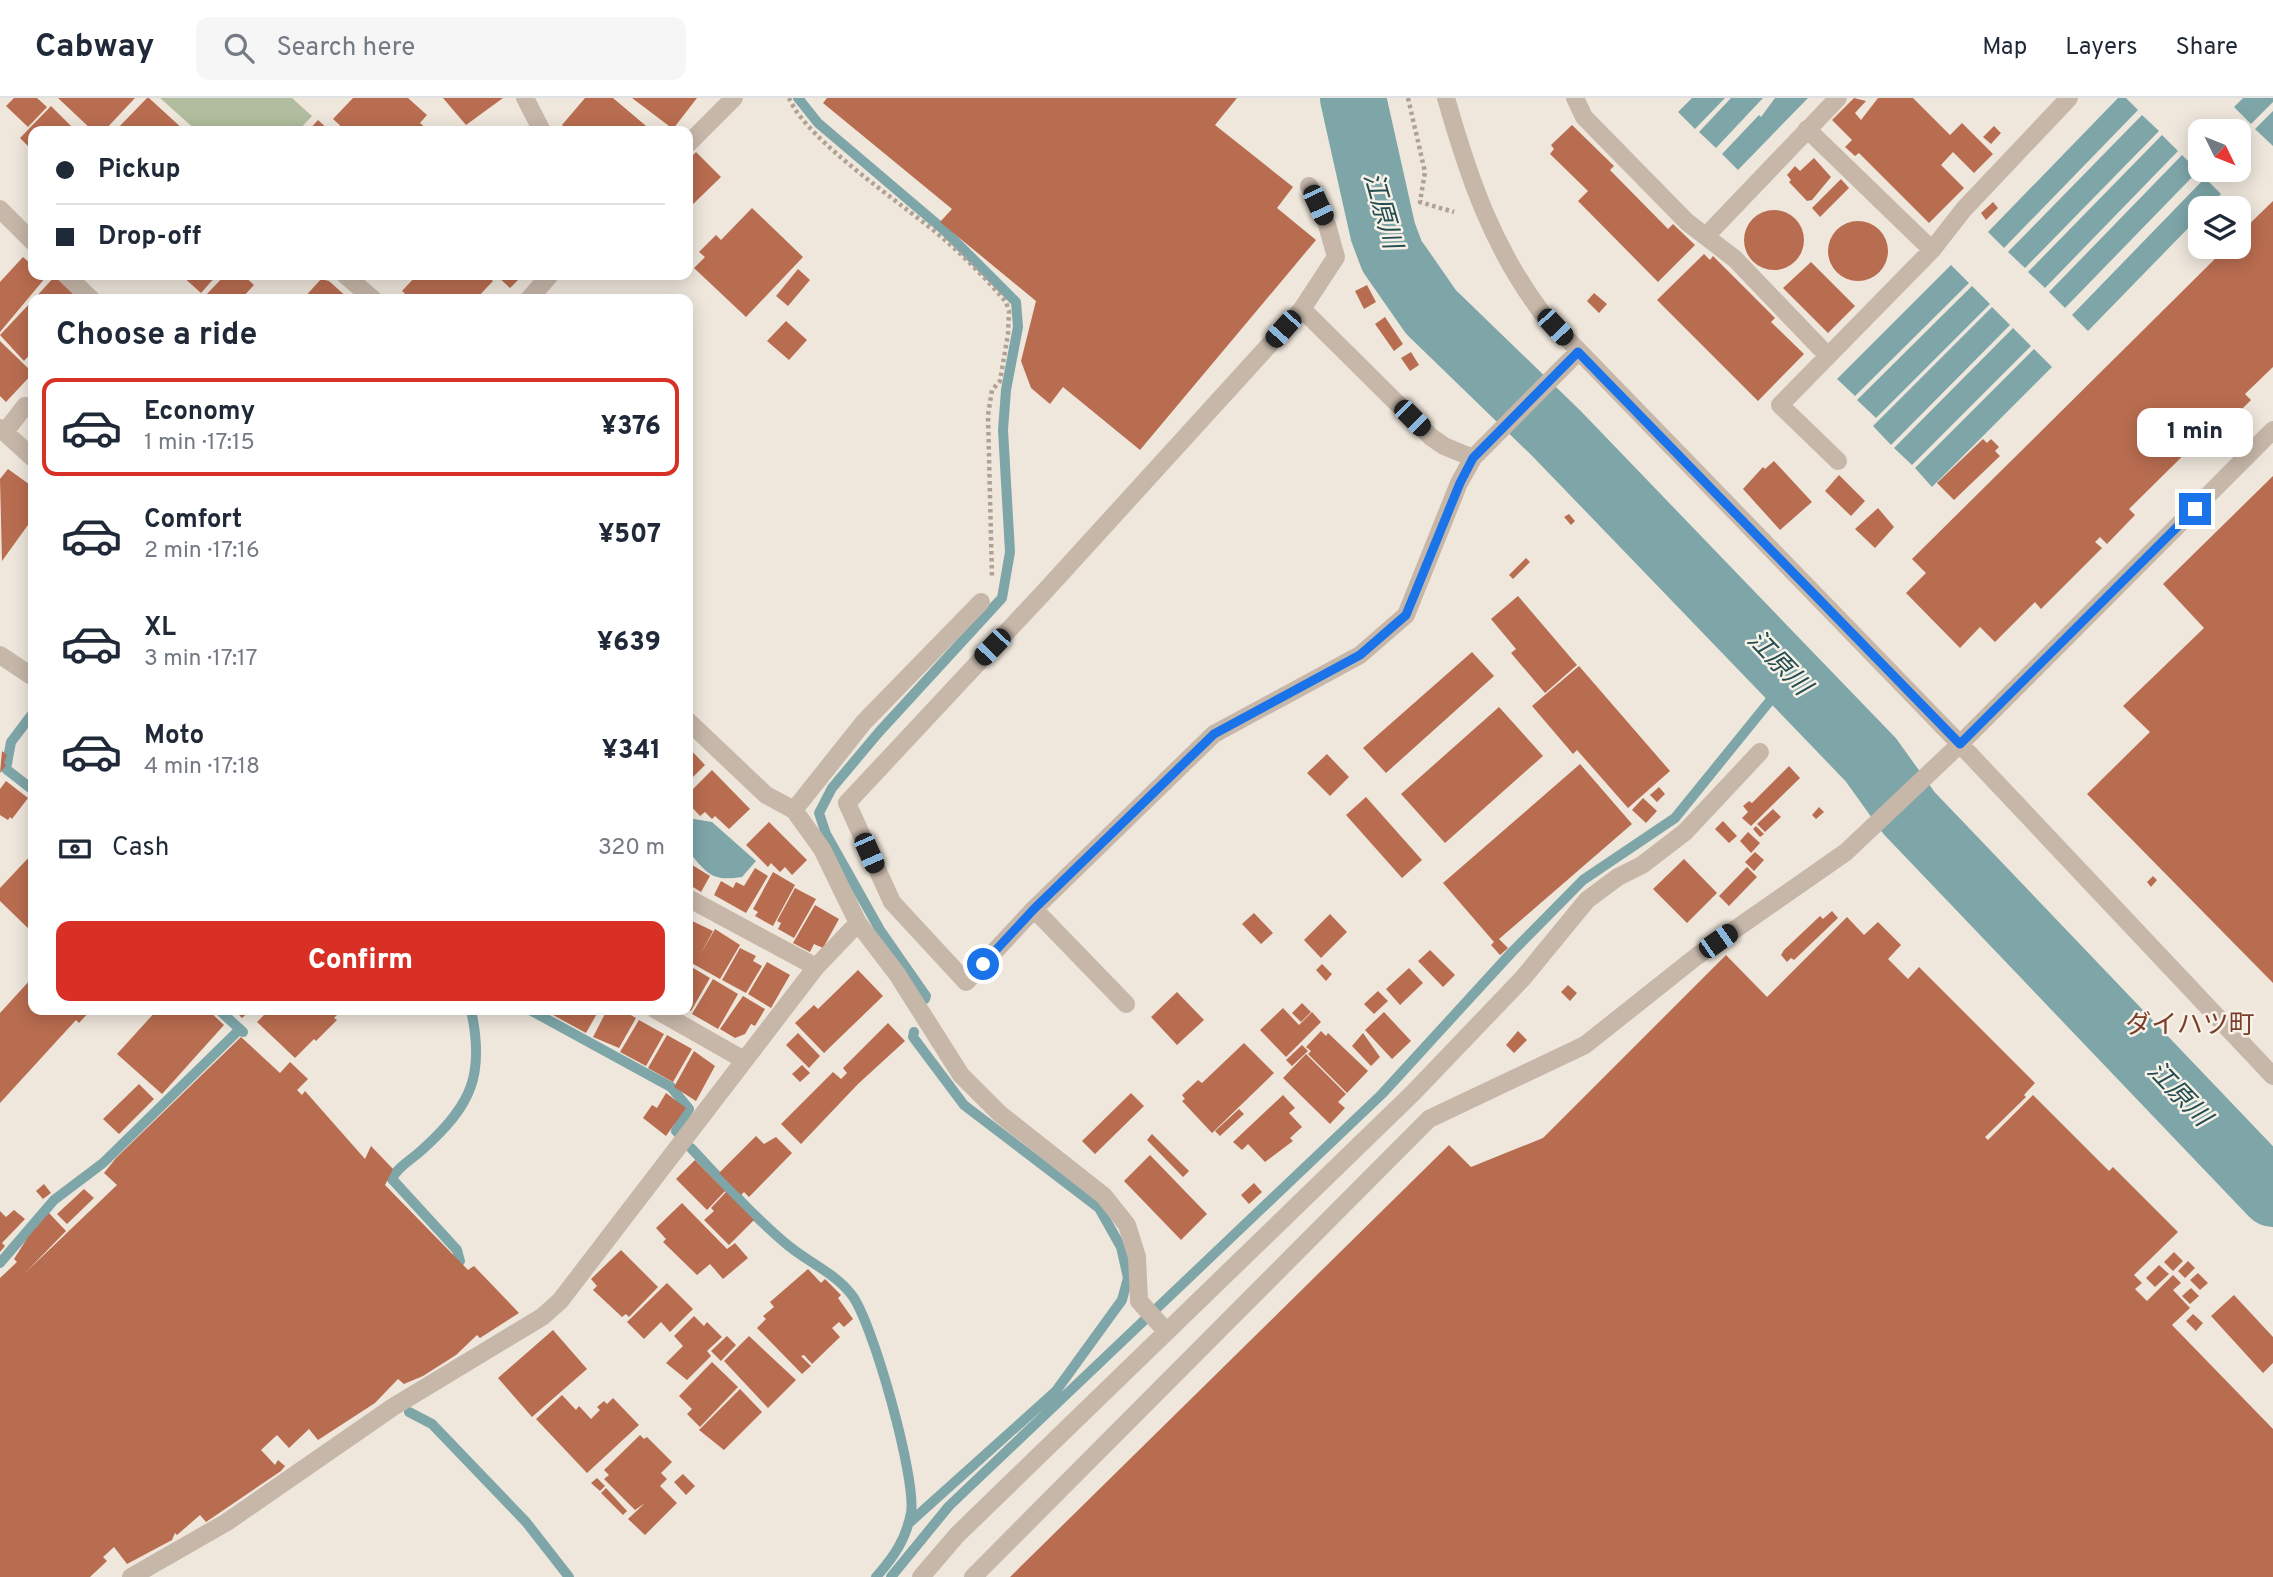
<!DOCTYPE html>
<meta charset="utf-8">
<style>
:root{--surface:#fff;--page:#f6f6f7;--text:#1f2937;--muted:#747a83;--line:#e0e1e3;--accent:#d93025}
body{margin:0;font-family:Overpass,"Noto Sans JP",sans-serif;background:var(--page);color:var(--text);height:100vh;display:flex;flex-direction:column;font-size:26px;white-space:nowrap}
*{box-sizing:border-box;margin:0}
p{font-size:23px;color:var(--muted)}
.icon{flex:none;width:38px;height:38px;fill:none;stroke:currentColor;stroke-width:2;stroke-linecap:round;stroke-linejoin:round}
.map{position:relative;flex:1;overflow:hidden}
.drawer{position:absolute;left:28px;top:196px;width:665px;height:721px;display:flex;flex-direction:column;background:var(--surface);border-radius:14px;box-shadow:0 4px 18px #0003}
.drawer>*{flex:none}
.banner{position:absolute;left:28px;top:28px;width:665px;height:154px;border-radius:14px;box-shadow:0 4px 18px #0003;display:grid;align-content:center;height:154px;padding:0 28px;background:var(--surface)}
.needle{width:46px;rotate:133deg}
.fabs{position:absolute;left:2188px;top:21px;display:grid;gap:14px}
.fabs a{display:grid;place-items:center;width:63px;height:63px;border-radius:14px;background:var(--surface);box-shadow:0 4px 18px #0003;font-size:35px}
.end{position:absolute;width:32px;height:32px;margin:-16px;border:9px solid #1a73e8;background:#fff;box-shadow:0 0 0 4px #fff}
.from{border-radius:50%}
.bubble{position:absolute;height:49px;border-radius:14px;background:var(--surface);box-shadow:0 4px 18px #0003;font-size:23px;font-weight:800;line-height:49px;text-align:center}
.car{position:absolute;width:21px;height:42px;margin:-21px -10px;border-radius:9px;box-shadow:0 0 5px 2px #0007;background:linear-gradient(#222 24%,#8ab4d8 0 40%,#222 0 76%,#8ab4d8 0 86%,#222 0)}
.banner b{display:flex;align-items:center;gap:24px;height:66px;font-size:26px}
.banner b+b{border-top:2px solid var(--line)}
.banner i{width:18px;height:18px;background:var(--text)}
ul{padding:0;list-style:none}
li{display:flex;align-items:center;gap:21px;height:98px;margin:0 14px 10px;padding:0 14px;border:4px solid transparent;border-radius:14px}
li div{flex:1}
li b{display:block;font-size:26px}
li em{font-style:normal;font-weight:800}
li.selected{border-color:var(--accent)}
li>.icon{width:63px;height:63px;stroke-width:1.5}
h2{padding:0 28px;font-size:32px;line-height:84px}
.pay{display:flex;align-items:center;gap:18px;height:77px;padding:0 28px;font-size:26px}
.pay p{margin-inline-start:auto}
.button{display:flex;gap:14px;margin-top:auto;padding:14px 28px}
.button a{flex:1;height:80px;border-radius:14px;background:var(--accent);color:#fff;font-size:28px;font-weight:800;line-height:80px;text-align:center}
header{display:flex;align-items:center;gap:42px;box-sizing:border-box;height:98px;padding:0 35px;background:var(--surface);border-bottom:2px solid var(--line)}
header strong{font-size:33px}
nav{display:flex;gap:38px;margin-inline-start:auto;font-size:24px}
.search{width:490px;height:63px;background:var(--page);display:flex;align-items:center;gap:18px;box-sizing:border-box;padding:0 24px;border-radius:14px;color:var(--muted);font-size:26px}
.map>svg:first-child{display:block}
.green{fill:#b1bd9e}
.water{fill:#7ea6a9}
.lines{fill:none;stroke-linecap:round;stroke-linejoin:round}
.stream{stroke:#7ea6a9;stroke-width:10}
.river{stroke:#7ea6a9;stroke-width:66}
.building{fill:#b96d50}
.path{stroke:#b1a194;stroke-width:4.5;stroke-dasharray:3.5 3.5;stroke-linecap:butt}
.minor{stroke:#c6b7a9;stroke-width:18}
.route{stroke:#1a73e8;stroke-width:9}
.labels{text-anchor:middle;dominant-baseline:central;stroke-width:5;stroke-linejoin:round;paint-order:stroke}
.water-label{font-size:26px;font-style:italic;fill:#224d51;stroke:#f7f1e8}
.neighbourhood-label{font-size:26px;fill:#7a3f2a;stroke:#f7f1e8}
</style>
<header>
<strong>Cabway</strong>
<div class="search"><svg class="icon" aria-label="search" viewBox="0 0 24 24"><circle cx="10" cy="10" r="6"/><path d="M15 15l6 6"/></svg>Search here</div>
<nav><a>Map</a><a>Layers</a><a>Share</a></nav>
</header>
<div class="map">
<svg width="2273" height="1479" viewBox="0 0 2273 1479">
<rect width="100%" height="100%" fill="#efe7dc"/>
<path class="green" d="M160 0H292L312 18 298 33H197Z"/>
<path class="water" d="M1692 0H1725L1695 31 1678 14Z
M1731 0H1763L1716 50 1699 34Z
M1775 0H1808L1738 72 1722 56 1759 17 1761 19Z
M2118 0H2126L2138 12 2004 150 1988 134Z
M2243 0H2273V4L2251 26 2234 9Z
M2273 13V48L2255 31Z
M2142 17 2159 33 2025 170 2008 154Z
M2162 37 2178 53 2045 190 2028 174Z
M2182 57 2198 73 2065 210 2049 194Z
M2205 80 2221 96 2207 110H2200V118L2088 233 2072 217Z
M1951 167 1969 185 1855 298 1837 281Z
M1972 188 1990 206 1876 320 1857 302Z
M1992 209 2010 227 1891 347 1873 328Z
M2013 230 2031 248 1912 367 1894 350Z
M2034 251 2052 269 1932 389 1915 370Z
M688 720 712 724 756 763 742 779C711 784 707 775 688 753Z"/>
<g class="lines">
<path class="stream" d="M798 0 818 25 944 132 1016 204 1018 229 1006 292 1003 332 1010 454 1002 500 879 634 832 690 819 715 826 736 880 832 926 898 925 901
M33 615 11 644 6 671 33 692
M219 912 243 934
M530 912 671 989 689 1011 676 1033 679 1036
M691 1050C721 1082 750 1115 784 1144 805 1163 833 1173 851 1196 872 1221 917 1382 911 1415 906 1441 894 1459 876 1479
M460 1163 457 1152 392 1081C397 1069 414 1060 423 1051 472 1007 485 976 471 912
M0 1165 54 1102 103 1065 240 931
M409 1314 432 1326 526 1424 569 1479
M908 1426 1056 1293 1122 1202 1128 1180 1121 1149 1099 1110 964 1007 913 939 914 934
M891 1479 949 1408 1382 996 1512 854 1583 782 1675 720 1790 578"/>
<path class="river" d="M1353 0 1383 134 1392 158 1431 214 1556 335 1871 662 1909 715 2273 1096"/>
</g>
<path class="building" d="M14 0H37L47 9 28 29 6 8Z
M58 0H135L104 33H93Z
M147 0H149L185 33H115Z
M353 0H408L427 17 420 25 429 33H346L333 21Z
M443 0H503L466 27Z
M585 0H613L652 33H569L562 27Z
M632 0H697L673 31Z
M827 0H1237L1215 27 1293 89 1277 110 1316 142 1140 352 1063 289 1050 306 1031 290 1021 263 1036 203 940 124 952 111 823 5Z
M1854 0 1866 3 1855 15 1861 22 1878 0H1913L1950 37 1962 25 1993 56 1974 75 1953 54 1941 67 1964 90 1929 125 1859 55 1855 58 1845 49 1852 42 1832 22Z
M51 8 76 33H33V53L20 40Z
M318 22 330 33H308Z
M1572 27 1614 68 1610 72 1668 131 1673 126 1695 147 1658 184 1578 103 1588 93 1550 56 1554 51 1551 47Z
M1994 28 2001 35 1991 46 1983 39Z
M696 54 721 79 688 111V62Z
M1814 60 1831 79 1812 102 1807 103 1789 84 1791 82 1787 77 1795 68 1800 73Z
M1841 81 1849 90 1820 119 1812 110Z
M2273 103V269L2245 296 2251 302 2218 335 2212 329 2129 411 2135 417 2107 446 2100 439 2095 444 2102 450 2041 511 2035 504 1995 544 1980 529 1960 550 1906 495 1926 475 1912 461 2227 149H2238V137Z
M1993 104 1998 110 1986 122 1981 115Z
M752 110 803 159 746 219 694 170 705 159 699 154 716 137 721 142Z
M1744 142a30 30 0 1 1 60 0a30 30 0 1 1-60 0Z
M1828 153a30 30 0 1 1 60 0a30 30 0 1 1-60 0Z
M1704 156 1710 162 1713 158 1775 220 1771 224 1804 256 1758 303 1657 202Z
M23 159 33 168V177L46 179 0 234V184Z
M1811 164 1855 208 1828 235 1783 190Z
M798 171 810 182 788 208 776 198Z
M56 177 76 197 72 201H34Z
M181 177H217L201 195Z
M225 177H243L254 187 241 201H208L205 198Z
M417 177H486L493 183 476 201H411L402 193Z
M496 177H523L510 190Z
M321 181 329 183 349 201H303Z
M1367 187 1376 204 1364 211 1355 193Z
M1594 195 1607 206 1599 215 1587 203Z
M33 202V253L24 263 0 237Z
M1385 219 1403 246 1394 253 1375 226Z
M786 223 807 242 789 262 767 243Z
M0 243 33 275 6 304 0 298Z
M1411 254 1419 267 1410 273 1401 260Z
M1983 341 1987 345 1991 341 1999 349 1995 353 2000 358 1954 402 1937 385Z
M1774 363 1812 404 1780 432 1743 391 1763 369 1765 371Z
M8 371 33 389V420L2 463 0 381Z
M1839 377 1865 403 1851 418 1825 393Z
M2273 378V885L2087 696 2150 634 2123 608 2204 530 2163 486Z
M1878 410 1894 429 1875 450 1855 431Z
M1569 416 1575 423 1571 427 1564 419Z
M1526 460 1530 464 1513 481 1509 477Z
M1518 498 1577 567 1545 595 1511 555 1516 551 1491 521Z
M1472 554 1494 578 1386 675 1363 650Z
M1579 568 1670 673 1628 710 1577 652 1573 656 1532 608Z
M1499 609 1543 658 1445 745 1401 696Z
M688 649 705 667 688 684Z
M2 653 7 657 4 665 6 667 0 675Z
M1327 656 1349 679 1330 698 1307 675Z
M1580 666 1632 726 1499 841 1508 850 1500 857 1491 847 1494 844 1443 785Z
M1789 668 1800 680 1751 728 1742 720 1748 714 1743 708 1749 703 1752 705Z
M712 672 750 711 729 731 715 718 712 721 705 714 700 718 688 705V696Z
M6 683 28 700 12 721 10 719 8 722 0 717V691Z
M1659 689 1665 696 1657 704 1650 697Z
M1366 699 1422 762 1402 780 1346 717Z
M1643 700 1657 713 1646 725 1632 712Z
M1819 709 1824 714 1816 721 1812 717Z
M1773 711 1781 719 1765 734 1757 726Z
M1723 723 1737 738 1729 745 1715 731Z
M769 724 807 762 792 777 785 769 780 774 771 765 768 769 746 747Z
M1756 728 1764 736 1760 739 1753 731Z
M1748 734 1760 745 1751 755 1740 743Z
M1755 754 1764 762 1754 773 1745 764Z
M33 755V835L0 803V790Z
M688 759 691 761 689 765 710 778 701 794 688 786Z
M1684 761 1717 795 1687 825 1653 791Z
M1747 769 1757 779 1729 808 1719 798Z
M755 770 768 778 746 815 714 797 721 783 733 790 736 784 744 788Z
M773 774 795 787 773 828 755 818 758 814 753 811Z
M2153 778 2157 782 2151 789 2147 784Z
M795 790 816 801 794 840 778 831 781 825 777 823Z
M815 807 839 821 823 850 814 846 810 854 793 845Z
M1832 813 1838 820 1794 862 1791 860 1787 864 1781 857 1784 852 1820 818 1823 821Z
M1254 815 1273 835 1261 846 1242 826Z
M1330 816 1347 834 1321 860 1304 842Z
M1847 819 1864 837 1878 824 1901 847 1888 861 1908 881 1919 869 2035 985 2024 997 2026 999 1985 1039 1988 1042 2033 997 2109 1073 2113 1069 2178 1134 2134 1177 2142 1185 2135 1191 2147 1203 2173 1177 2181 1185 2173 1192 2190 1210 2172 1227 2273 1331V1479H1010L1449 1047 1471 1069 1543 1040 1726 857 1767 899Z
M688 821 713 833 700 857 715 831 740 847 720 881 688 863Z
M740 850 756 858 753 863 762 868 746 895 722 882Z
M1430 852 1455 877 1443 889 1418 863Z
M767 864 790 877 771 910 748 896Z
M1322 866 1332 876 1326 883 1316 872Z
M688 867 710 880 691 913 688 911Z
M1409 870 1423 885 1400 907 1386 891Z
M858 872 883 898 824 955 795 925 814 907 818 911Z
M31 881 33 912H91L79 925 76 922 0 1005V915Z
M713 881 738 896 718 931 692 916Z
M1568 887 1577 895 1570 903 1561 894Z
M1378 893 1388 903 1374 916 1364 906Z
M1177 894 1204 922 1177 947 1151 919Z
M743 898 765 911 755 928 751 926 745 936 735 940 720 931Z
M1302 905 1311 914 1301 924 1292 915Z
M1283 910 1299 927 1312 914 1321 924 1286 959 1260 932Z
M157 912H208L224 927 162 996 117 956Z
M234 912H251L242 920Z
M269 912H342L334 920 337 922 316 943 314 941 295 960 257 924Z
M556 912H599L586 935 553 917Z
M607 912H622L636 920 619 950 593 939Z
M1384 914 1411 943 1392 961 1365 932Z
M639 922 664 936 646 968 620 954Z
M888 925 905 943 858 986 801 1046 781 1026 833 974 841 981 847 975 843 970Z
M1321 933 1326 938 1328 935 1368 973 1347 995 1308 956 1311 953 1306 949Z
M1518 933 1527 942 1514 955 1506 947Z
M798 935 820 958 809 970 786 947Z
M1363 935 1380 959 1371 968 1352 948Z
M667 937 692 951 673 984 648 970Z
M241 939 280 975 290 964 308 981 297 992 302 997 305 993 365 1061 371 1048 393 1071 385 1087 468 1172 474 1168 519 1215 480 1240 477 1237 456 1257 423 1278 404 1286 398 1281 375 1305 318 1342 309 1331 289 1350 277 1337 261 1352 275 1367 278 1362 285 1368 281 1373 206 1424 200 1417 177 1437 175 1435 172 1442 127 1466 114 1449 103 1459 107 1463 90 1479H0V1180L17 1164 14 1161 28 1139 49 1115 66 1133 26 1174 117 1087 104 1075 116 1060Z
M1244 945 1274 975 1212 1035 1182 1003 1185 1001 1182 997 1198 982 1202 985Z
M1302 947 1308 953 1292 968 1286 962Z
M694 953 715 968 696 1003 674 989Z
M1306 956 1346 996 1338 1004 1345 1010 1330 1026 1283 980Z
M802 967 810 975 800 984 792 976Z
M139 986 154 1001 119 1036 103 1021Z
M666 995 686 1010 666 1038 643 1020 652 1007 657 1010Z
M1131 995 1144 1008 1095 1056 1082 1043Z
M1283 997 1295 1010 1289 1015 1302 1029 1290 1040 1293 1043 1265 1064 1248 1046 1242 1052 1233 1044Z
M1239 1011 1244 1016 1220 1038 1215 1033Z
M1152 1036 1189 1073 1183 1079 1147 1042Z
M756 1038 764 1046 776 1039 792 1055 749 1099 744 1094 741 1097 719 1075Z
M1150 1057 1207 1116 1181 1142 1124 1083Z
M695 1062 725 1093 707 1112 676 1081Z
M1254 1085 1262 1094 1249 1106 1241 1097Z
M44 1086 51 1095 43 1101 36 1093Z
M84 1091 94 1100 67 1126 57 1116Z
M726 1094 754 1122 729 1147 704 1122 714 1113 711 1110Z
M682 1105 727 1151 735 1145 748 1160 723 1181 710 1166 697 1177 663 1144 666 1141 656 1130Z
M14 1112 25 1121 2 1145 5 1148 0 1154V1113L6 1119Z
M621 1152 658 1189 629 1219 626 1216 622 1219 593 1192 597 1188 591 1181Z
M2174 1154 2183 1163 2173 1173 2164 1164Z
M2188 1163 2195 1170 2185 1180 2178 1173Z
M2159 1167 2169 1176 2155 1189 2146 1180Z
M808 1171 821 1185 825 1181 841 1197 838 1200 853 1221 844 1229 839 1224 832 1230 840 1239 812 1266 804 1257 801 1258 811 1268 802 1276 757 1230 766 1221 763 1218 774 1209 770 1204Z
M2198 1175 2208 1185 2200 1192 2190 1182Z
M667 1185 693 1211 670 1234 661 1224 644 1241 627 1224Z
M2191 1190 2199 1198 2190 1206 2182 1198Z
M2234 1197 2273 1239V1265L2263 1275 2211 1218Z
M2193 1216 2203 1225 2196 1233 2186 1223Z
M694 1218 704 1228 707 1224 722 1239 707 1253 711 1258 687 1282 666 1265 683 1248 674 1238Z
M553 1232 587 1271 532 1319 498 1280Z
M727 1238 736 1247 721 1263 711 1253Z
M749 1238 796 1282 768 1310 724 1263Z
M712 1264 738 1289 700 1329 687 1316 692 1311 679 1298Z
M740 1291 762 1314 724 1352 699 1332Z
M562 1297 576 1312 579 1308 591 1321 600 1312 597 1309 604 1303 607 1306 613 1300 639 1327 587 1375 536 1321Z
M640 1337 644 1341 647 1339 672 1364 661 1375 667 1381 660 1388 677 1405 645 1437 628 1421 645 1405 635 1412 604 1381 609 1377 604 1372Z
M683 1376 695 1388 686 1397 674 1384Z
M597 1380 605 1388 600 1393 591 1385Z
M606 1390 627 1413 623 1417 601 1395Z"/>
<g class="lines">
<path class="path" d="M789 0C808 45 907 108 946 143 968 162 988 183 1006 204L1009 213 1008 236 1000 283 992 292 988 317 992 479
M1408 0 1425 74 1420 104 1454 114"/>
<path class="minor" d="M525 0 542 33
M1446 0C1469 80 1492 148 1542 215L1960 646 2273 978
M1575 0 1584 19 1687 124 1735 161 1827 257
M1807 31 1932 152
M688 46 734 0
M1309 88 1327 127 1336 159 1302 211 1431 339 1444 348 1473 360
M0 111 33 144
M1706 138 1838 0
M66 177 91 201
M345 177 373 201
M529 201 550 177
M0 330 33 360
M5 334 25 308
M1838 363 1780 307 1932 152 1964 111 2069 0
M0 557 33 579
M688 623 766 697 794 712 822 751 858 825 897 876 961 977 1000 1016 1104 1098 1127 1127 1137 1159 1139 1203 1165 1232
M794 712 864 624 981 504
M688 800 816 869
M1034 811 966 884 892 804 847 705 1046 492 1302 211
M1126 906 1034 811 1214 636 1360 557 1406 517 1459 385 1473 360 1578 254
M656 912 744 962
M131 1479 227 1424 393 1309 542 1219 560 1203 816 869 858 825
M921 1479 957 1437 1413 995 1523 880 1587 802 1618 779 1642 767 1685 734 1760 654
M973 1479 1429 1021 1585 947 1697 858 1846 754 1960 646 2273 332"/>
</g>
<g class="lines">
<path class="route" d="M983 866 1034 811 1214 636 1360 557 1406 517 1460 385 1473 360 1578 254 1960 646 2195 411"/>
</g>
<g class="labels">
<g class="water-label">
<text transform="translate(1381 113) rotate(74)">江原川</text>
<text transform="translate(1778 566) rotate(46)">江原川</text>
<text transform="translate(2178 997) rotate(46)">江原川</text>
</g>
<g class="neighbourhood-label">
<text x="2190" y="928">ダイハツ町</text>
</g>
</g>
</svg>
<div class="fabs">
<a><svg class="needle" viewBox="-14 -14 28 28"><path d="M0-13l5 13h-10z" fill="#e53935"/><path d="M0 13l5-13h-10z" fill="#747a83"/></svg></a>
<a><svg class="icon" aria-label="layers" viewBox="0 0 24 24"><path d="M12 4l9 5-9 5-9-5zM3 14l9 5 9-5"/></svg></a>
</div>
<i class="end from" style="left:983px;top:866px"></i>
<i class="end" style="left:2195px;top:411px"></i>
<div class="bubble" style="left:2137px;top:310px;width:116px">1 min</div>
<i class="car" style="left:1318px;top:107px;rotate:155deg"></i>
<i class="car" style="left:1555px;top:229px;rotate:137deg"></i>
<i class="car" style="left:1283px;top:231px;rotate:222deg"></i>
<i class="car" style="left:1412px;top:320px;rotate:135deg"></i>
<i class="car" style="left:992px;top:549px;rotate:224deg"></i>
<i class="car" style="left:869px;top:755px;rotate:156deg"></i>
<i class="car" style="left:1718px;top:843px;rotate:55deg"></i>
<div class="banner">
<b><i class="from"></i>Pickup</b>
<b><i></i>Drop-off</b>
</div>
<section class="drawer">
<h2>Choose a ride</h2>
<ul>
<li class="selected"><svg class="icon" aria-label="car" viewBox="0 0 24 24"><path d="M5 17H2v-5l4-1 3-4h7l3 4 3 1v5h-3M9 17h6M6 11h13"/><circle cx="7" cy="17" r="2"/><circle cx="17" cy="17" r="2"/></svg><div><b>Economy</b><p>1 min · 17:15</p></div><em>¥376</em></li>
<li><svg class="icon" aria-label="car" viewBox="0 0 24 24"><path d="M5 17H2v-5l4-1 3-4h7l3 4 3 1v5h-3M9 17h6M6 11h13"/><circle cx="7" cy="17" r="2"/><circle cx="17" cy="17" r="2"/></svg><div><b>Comfort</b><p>2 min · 17:16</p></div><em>¥507</em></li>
<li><svg class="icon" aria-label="car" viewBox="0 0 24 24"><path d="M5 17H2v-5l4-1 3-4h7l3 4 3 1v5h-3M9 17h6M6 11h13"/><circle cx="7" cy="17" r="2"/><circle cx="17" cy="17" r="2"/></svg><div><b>XL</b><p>3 min · 17:17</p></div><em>¥639</em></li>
<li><svg class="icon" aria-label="car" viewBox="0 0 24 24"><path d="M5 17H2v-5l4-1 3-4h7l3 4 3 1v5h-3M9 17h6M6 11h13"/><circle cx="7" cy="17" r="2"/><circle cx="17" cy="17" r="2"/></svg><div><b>Moto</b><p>4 min · 17:18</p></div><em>¥341</em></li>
</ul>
<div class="pay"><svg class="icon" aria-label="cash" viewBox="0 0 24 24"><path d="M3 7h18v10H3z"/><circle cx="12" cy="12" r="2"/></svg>Cash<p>320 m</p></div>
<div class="button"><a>Confirm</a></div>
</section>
</div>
